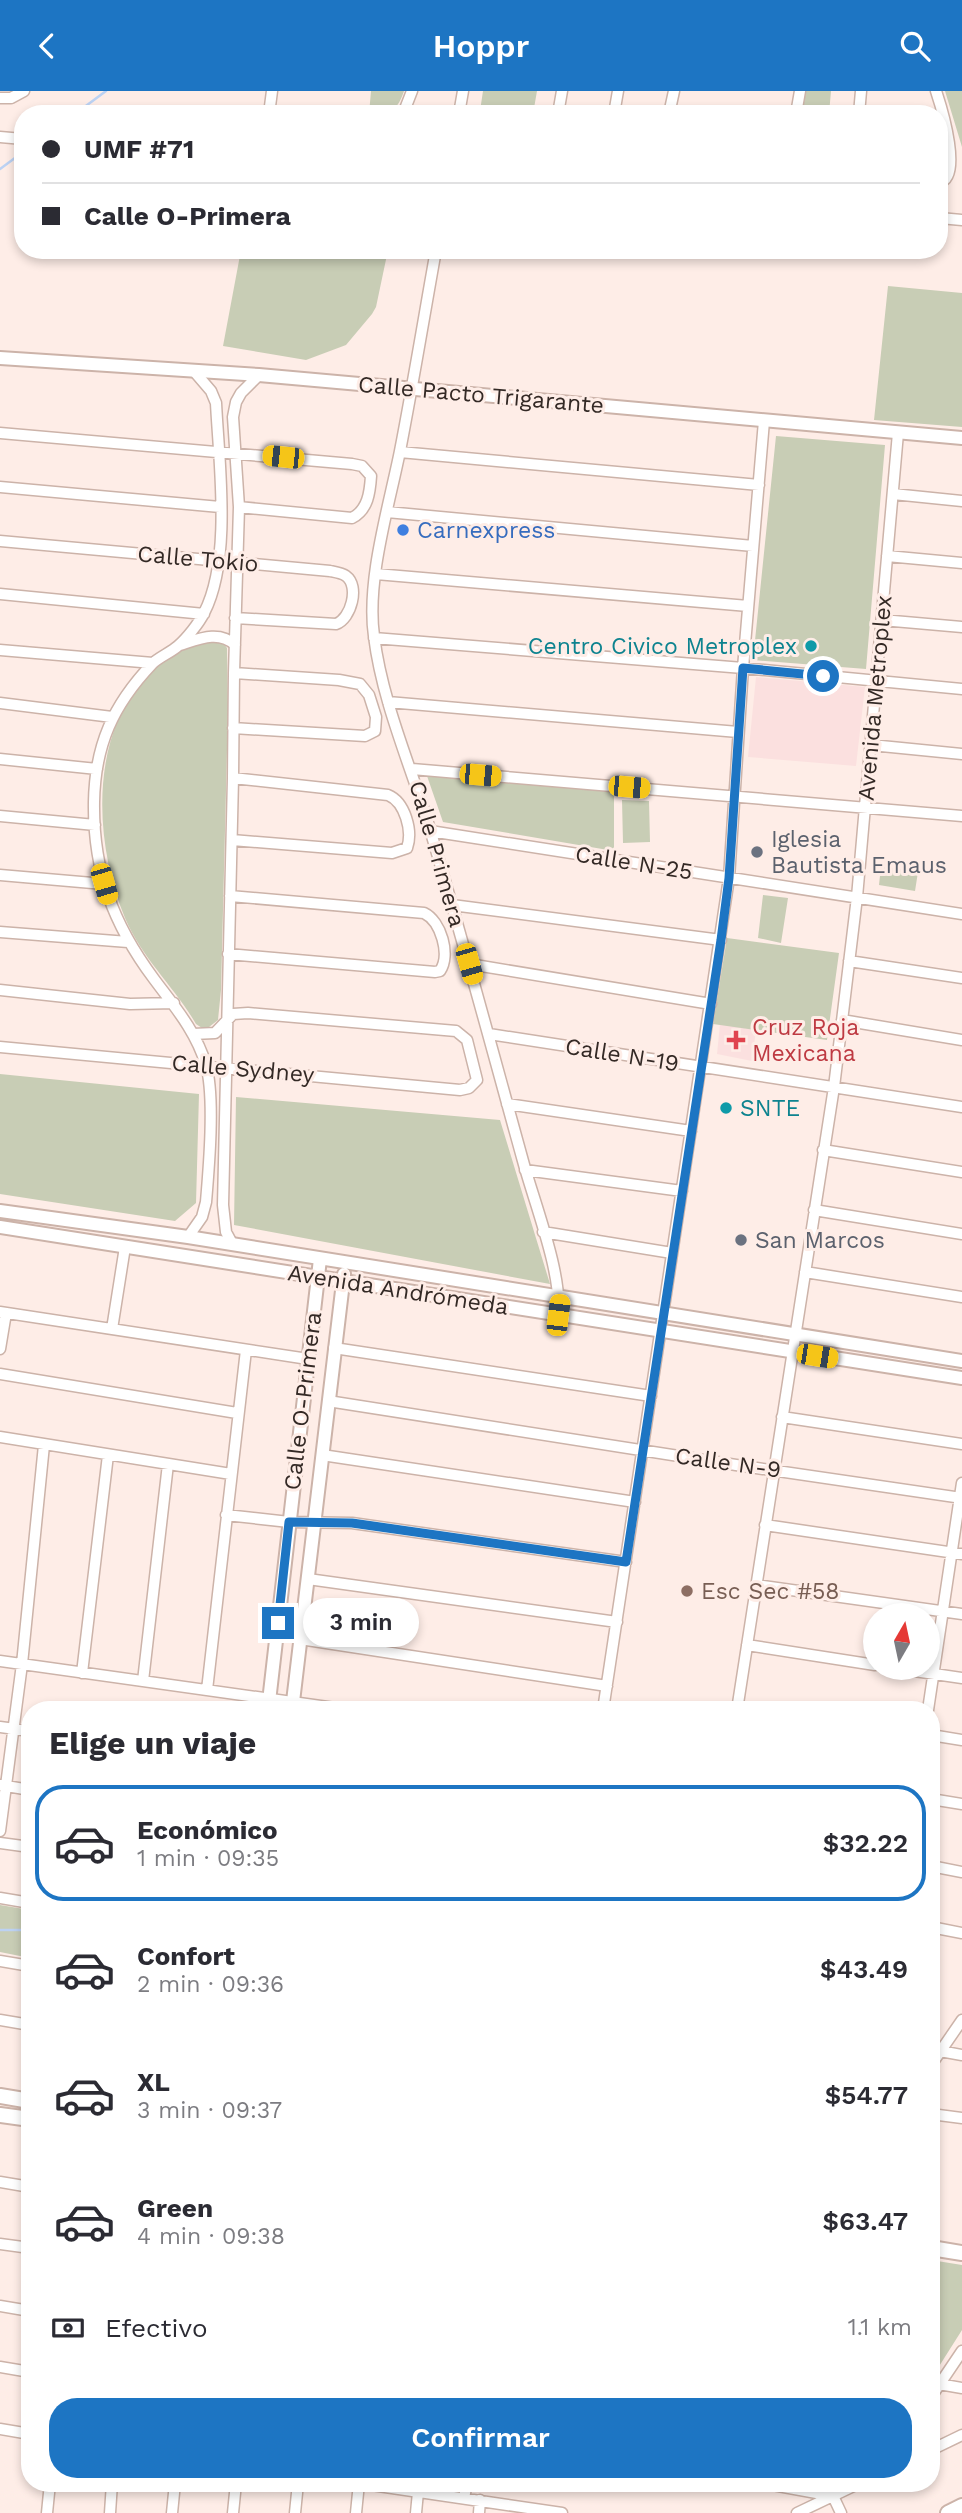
<!DOCTYPE html>
<html lang="es">
<meta charset="utf-8">
<style>
:root{--surface:#fff;--page:#f7f7f7;--text:#2b2b33;--muted:#7c7c81;--line:#e1e1e2;--accent:#1d75c3}
body{margin:0;font-family:"Work Sans",sans-serif;background:var(--page);color:var(--text);height:100vh;display:flex;flex-direction:column;font-size:26px;white-space:nowrap}
*{box-sizing:border-box;margin:0}
p{font-size:23px;color:var(--muted)}
.icon{flex:none;width:38px;height:38px;fill:none;stroke:currentColor;stroke-width:2;stroke-linecap:round;stroke-linejoin:round}
.map{position:relative;flex:1;overflow:hidden}
.drawer{position:absolute;left:21px;top:1610px;width:919px;height:791px;display:flex;flex-direction:column;background:var(--surface);border-radius:28px;box-shadow:0 4px 10px #0003}
.drawer>*{flex:none}
.hud{position:absolute;left:14px;top:14px;width:934px;height:154px;border-radius:28px;box-shadow:0 4px 10px #0003;display:grid;align-content:center;height:154px;padding:0 28px;background:var(--surface)}
.needle{width:46px;rotate:9deg}
.buttons{position:absolute;left:863px;top:1512px;display:grid;gap:14px}
.buttons a{display:grid;place-items:center;width:77px;height:77px;border-radius:50%;background:var(--surface);box-shadow:0 4px 10px #0003;font-size:35px}
.end{position:absolute;width:32px;height:32px;margin:-16px;border:9px solid #1d75c3;background:#fff;box-shadow:0 0 0 4px #fff}
.from{border-radius:50%}
.bubble{position:absolute;height:49px;border-radius:24px;background:var(--surface);box-shadow:0 4px 10px #0003;font-size:23px;font-weight:600;line-height:49px;text-align:center}
.car{position:absolute;width:21px;height:42px;margin:-21px -10px;border-radius:9px;box-shadow:0 0 5px 2px #0007;background:linear-gradient(#f5c518 24%,#345 0 40%,#f5c518 0 76%,#345 0 86%,#f5c518 0)}
.hud b{display:flex;align-items:center;gap:24px;height:66px;font-size:26px}
.hud b+b{border-top:2px solid var(--line)}
.hud i{width:18px;height:18px;background:var(--text)}
ul{padding:0;list-style:none}
li{display:flex;align-items:center;gap:21px;height:116px;margin:0 14px 10px;padding:0 14px;border:4px solid transparent;border-radius:28px}
li div{flex:1}
li b{display:block;font-size:26px}
li em{font-style:normal;font-weight:600}
li.current{border-color:var(--accent)}
li>.icon{width:63px;height:63px;stroke-width:1.5}
h2{padding:0 28px;font-size:32px;line-height:84px}
.pay{display:flex;align-items:center;gap:18px;height:77px;padding:0 28px;font-size:26px}
.pay p{margin-inline-start:auto}
.primary-button{display:flex;gap:14px;margin-top:auto;padding:14px 28px}
.primary-button a{flex:1;height:80px;border-radius:28px;background:var(--accent);color:#fff;font-size:28px;font-weight:600;line-height:80px;text-align:center}
header{display:flex;justify-content:space-between;align-items:center;height:91px;padding:0 28px;background:var(--accent);color:#fff;font-size:32px;font-weight:600}
.map>svg:first-child{display:block}
.medical{fill:#fbe0df}
.green{fill:#c8cdb5}
.lines{fill:none;stroke-linecap:round;stroke-linejoin:round}
.stream{stroke:#bcd2f3;stroke-width:2.5}
.minor-casing{stroke:#ccb3a9;stroke-width:13}
.tertiary-casing{stroke:#ccb3a9;stroke-width:16}
.primary-casing{stroke:#ccb3a9;stroke-width:18}
.minor{stroke:#fff;stroke-width:10}
.tertiary{stroke:#fff;stroke-width:12}
.primary{stroke:#fff;stroke-width:14}
.route{stroke:#1d75c3;stroke-width:9}
.shop-dot{fill:#3f7fe0;stroke:#feede7;stroke-width:2.5}
.culture-dot{fill:#0f9aa8;stroke:#feede7;stroke-width:2.5}
.worship-dot{fill:#6b7280;stroke:#feede7;stroke-width:2.5}
.health-dot{fill:#e0444e;stroke:#feede7;stroke-width:2.5}
.education-dot{fill:#8d6e63;stroke:#feede7;stroke-width:2.5}
.labels{text-anchor:middle;dominant-baseline:central;stroke-width:6;stroke-linejoin:round;paint-order:stroke}
.street-label{font-size:23px;fill:#332925;stroke:#feede7}
.shop-label{font-size:23px;fill:#366cbe;stroke:#feede7;text-anchor:start}
.culture-label{font-size:23px;fill:#0d838f;stroke:#feede7;text-anchor:end}
.worship-label{font-size:23px;fill:#5b616d;stroke:#feede7;text-anchor:start}
.health-label{font-size:23px;fill:#be3a42;stroke:#feede7;text-anchor:start}
.education-label{font-size:23px;fill:#785e54;stroke:#feede7;text-anchor:start}
</style>
<header><svg class="icon" aria-label="back" viewBox="0 0 24 24"><path d="M15 5l-7 7 7 7"/></svg>Hoppr<svg class="icon" aria-label="search" viewBox="0 0 24 24"><circle cx="10" cy="10" r="6"/><path d="M15 15l6 6"/></svg></header>
<div class="map">
<svg width="962" height="2422" viewBox="0 0 962 2422">
<rect width="100%" height="100%" fill="#feede7"/>
<path class="medical" d="M756 586 865 596 856 675 748 666Z
M720 933 756 939 752 970 717 963Z"/>
<path class="green" d="M371 0H404C397 21 389 23 369 23Z
M483 0H537L533 23H501L480 20Z
M806 0H831L829 23H802Z
M945 0H962V56Z
M241 159H388L376 216 372 223 346 254 306 269 223 255Z
M888 195 962 202V336L874 329Z
M776 345 885 354 866 578 753 569Z
M214 549 222 550 227 557 228 619 221 899 218 929 209 936 202 937 196 933C174 895 143 869 125 827 95 754 89 653 142 589 146 584 150 577 155 573 171 560 194 554 214 549Z
M427 685 614 701V760L443 731Z
M622 709 649 710 650 751 623 752Z
M881 775 918 781 915 800 879 794Z
M763 804 788 807 781 852 758 847Z
M727 847 839 862 827 949 713 933Z
M0 983 199 1003 196 1112 175 1130 0 1103Z
M236 1006 500 1029 550 1193 234 1134Z
M0 1814 30 1819V1867L0 1861Z
M931 2169 962 2174V2239L931 2288Z"/>
<g class="lines">
<path class="stream" d="M75 23 106 0
M0 78 23 61
M0 1839H30"/>
<g class="minor-casing">
<path id="minor" d="M936 0C943 21 962 86 940 91
M0 7H11L24 0
M269 23 272 0
M403 23 412 0
M459 23 463 0
M558 23 562 0
M614 23 618 0
M669 23 674 0
M796 23 800 0
M859 23 861 0
M0 46 23 48
M940 127 962 129
M436 159C424 226 413 293 400 360 389 415 366 490 374 545 382 610 410 673 429 735 462 846 492 958 523 1070 534 1111 563 1184 558 1225
M0 342 352 373 362 375 371 385C370 401 368 419 352 427L239 416
M400 361 759 394
M0 396 220 416
M893 403 962 410
M387 421 753 455
M0 450 330 480C335 481 342 482 346 485 360 495 351 528 336 533L235 527
M887 465 962 472
M376 483 748 515
M0 503 204 523
M882 529 962 536
M374 547 743 577 962 598
M180 554C199 548 219 539 235 554
M0 559 153 572
M388 611 738 641
M0 612 112 626
M233 637 365 645 375 640 376 626 369 604 360 593 339 589 234 582
M871 654 962 663
M0 668 97 678
M412 678 962 725
M0 725 95 734
M430 740 962 823
M232 749 392 762 407 757C413 740 405 711 388 704L233 687
M0 784 104 793
M452 814 721 849
M0 841 128 851
M228 863 435 881 440 880C451 864 441 830 424 822L230 805
M849 870 962 887
M469 873 711 913
M0 899 130 913 174 912
M842 929 962 949
M489 943 962 1016
M0 956 460 999 469 997 477 989 467 949 456 940 248 922 233 923 215 942 193 943
M507 1013 691 1040
M823 1059 962 1081
M525 1079 682 1100
M814 1119 962 1143
M543 1141 672 1162
M188 1146 202 1126 206 1111C209 1076 215 1006 206 974 196 940 174 915 154 888 113 833 93 780 94 711 95 654 113 614 152 573 159 566 170 562 178 555 187 547 199 532 204 522 232 468 219 372 216 312L211 300 193 279
M233 1154 226 1141 223 1114 233 687 234 582 239 416 233 326 236 311 241 302 259 284
M805 1181 962 1206
M0 1221 308 1268
M112 1238 125 1156
M334 1257 651 1305
M0 1258 6 1222
M0 1283 237 1322
M328 1310 736 1374 962 1407
M782 1326 962 1353
M0 1346 231 1383
M322 1364 635 1411
M226 1424 289 1431 352 1432 626 1471
M765 1434 962 1463
M308 1488 617 1531
M756 1494 962 1523
M300 1548 607 1595
M747 1554 875 1574
M0 1570 349 1619
M894 1577 962 1587
M82 1582 108 1364
M143 1590 168 1373
M207 1599 246 1259
M737 1616 755 1619
M603 1619 729 787 743 577 764 330
M737 1619 834 996 857 806 898 342
M928 1619 962 1392
M0 1636 30 1640
M931 1644 962 1649
M0 1694 30 1699
M931 1708 962 1713
M0 1740 22 1573 44 1354
M0 1752 30 1756
M931 1775 962 1781
M0 1807 30 1812
M931 1836 962 1842
M0 1870 30 1875
M0 1929 30 1934
M940 1960 962 1964
M931 1974 962 1929
M931 2023 962 2027
M0 2091 30 2096
M0 2153 30 2157
M0 2215 30 2220
M0 2276 30 2281
M939 2293 962 2297
M931 2306 962 2260
M0 2338 30 2343
M931 2359 962 2344
M358 2392 562 2422
M761 2392 833 2405
M833 2405 841 2422
M464 2407 467 2392
M47 2422 50 2392
M110 2422 112 2392
M172 2422 175 2392
M233 2422 236 2392
M295 2422 298 2392
M356 2422 359 2392
M416 2422 418 2401
M479 2422 480 2409
M797 2422 860 2392"/>
</g>
<g class="tertiary-casing">
<path id="tertiary" d="M0 267 259 284 962 347
M0 1120 188 1146 962 1270
M0 1136 962 1287
M268 1619 320 1168
M292 1619 344 1183"/>
</g>
<g class="primary-casing">
<path id="primary" d="M0 2005 30 2010
M0 2024 30 2028
M931 2157 962 2162
M948 2422 962 2415"/>
</g>
<use href="#minor" class="minor"/>
<use href="#tertiary" class="tertiary"/>
<use href="#primary" class="primary"/>
</g>
<g class="lines">
<path class="route" d="M278 1532 289 1431 352 1432 626 1471 721 849 729 787 743 577 823 585"/>
</g>
<circle class="shop-dot" cx="403" cy="439" r="7"/>
<g class="culture-dot">
<circle cx="811" cy="555" r="7"/>
<circle cx="726" cy="1017" r="7"/>
</g>
<g class="worship-dot">
<circle cx="757" cy="761" r="7"/>
<circle cx="741" cy="1149" r="7"/>
</g>
<path class="health-dot" d="M732.5 938.5h7v7h7v7h-7v7h-7v-7h-7v-7h7z"/>
<circle class="education-dot" cx="687" cy="1500" r="7"/>
<g class="labels">
<g class="street-label">
<text transform="translate(481 304) rotate(5)">Calle Pacto Trigarante</text>
<text transform="translate(198 468) rotate(5)">Calle Tokio</text>
<text transform="translate(875 607) rotate(-85)">Avenida Metroplex</text>
<text transform="translate(437 763) rotate(74)">Calle Primera</text>
<text transform="translate(634 772) rotate(9)">Calle N-25</text>
<text transform="translate(622 964) rotate(9)">Calle N-19</text>
<text transform="translate(243 978) rotate(5)">Calle Sydney</text>
<text transform="translate(398 1199) rotate(9)">Avenida Andrómeda</text>
<text transform="translate(303 1310) rotate(-83)">Calle O-Primera</text>
<text transform="translate(728 1372) rotate(8)">Calle N-9</text>
</g>
<g class="shop-label">
<text x="417" y="439">Carnexpress</text>
</g>
<g class="culture-label">
<text x="797" y="555">Centro Civico Metroplex</text>
<text x="740" y="1017" text-anchor="start">SNTE</text>
</g>
<g class="worship-label">
<text x="771" y="748">Iglesia<tspan x="771" dy="26">Bautista Emaus</tspan></text>
<text x="755" y="1149">San Marcos</text>
</g>
<g class="health-label">
<text x="752" y="936">Cruz Roja<tspan x="752" dy="26">Mexicana</tspan></text>
</g>
<g class="education-label">
<text x="701" y="1500">Esc Sec #58</text>
</g>
</g>
</svg>
<div class="buttons">
<a><svg class="needle" viewBox="-14 -14 28 28"><path d="M0-13l5 13h-10z" fill="#e53935"/><path d="M0 13l5-13h-10z" fill="#7c7c81"/></svg></a>
</div>
<i class="end from" style="left:823px;top:585px"></i>
<i class="end" style="left:278px;top:1532px"></i>
<div class="bubble" style="left:303px;top:1507px;width:116px">3 min</div>
<i class="car" style="left:283px;top:366px;rotate:276deg"></i>
<i class="car" style="left:480px;top:684px;rotate:95deg"></i>
<i class="car" style="left:629px;top:696px;rotate:95deg"></i>
<i class="car" style="left:104px;top:793px;rotate:164deg"></i>
<i class="car" style="left:469px;top:873px;rotate:164deg"></i>
<i class="car" style="left:558px;top:1224px;rotate:7deg"></i>
<i class="car" style="left:817px;top:1265px;rotate:99deg"></i>
<div class="hud">
<b><i class="from"></i>UMF #71</b>
<b><i></i>Calle O-Primera</b>
</div>
<section class="drawer">
<h2>Elige un viaje</h2>
<ul>
<li class="current"><svg class="icon" aria-label="car" viewBox="0 0 24 24"><path d="M5 17H2v-5l4-1 3-4h7l3 4 3 1v5h-3M9 17h6M6 11h13"/><circle cx="7" cy="17" r="2"/><circle cx="17" cy="17" r="2"/></svg><div><b>Económico</b><p>1 min · 09:35</p></div><em>$32.22</em></li>
<li><svg class="icon" aria-label="car" viewBox="0 0 24 24"><path d="M5 17H2v-5l4-1 3-4h7l3 4 3 1v5h-3M9 17h6M6 11h13"/><circle cx="7" cy="17" r="2"/><circle cx="17" cy="17" r="2"/></svg><div><b>Confort</b><p>2 min · 09:36</p></div><em>$43.49</em></li>
<li><svg class="icon" aria-label="car" viewBox="0 0 24 24"><path d="M5 17H2v-5l4-1 3-4h7l3 4 3 1v5h-3M9 17h6M6 11h13"/><circle cx="7" cy="17" r="2"/><circle cx="17" cy="17" r="2"/></svg><div><b>XL</b><p>3 min · 09:37</p></div><em>$54.77</em></li>
<li><svg class="icon" aria-label="car" viewBox="0 0 24 24"><path d="M5 17H2v-5l4-1 3-4h7l3 4 3 1v5h-3M9 17h6M6 11h13"/><circle cx="7" cy="17" r="2"/><circle cx="17" cy="17" r="2"/></svg><div><b>Green</b><p>4 min · 09:38</p></div><em>$63.47</em></li>
</ul>
<div class="pay"><svg class="icon" aria-label="cash" viewBox="0 0 24 24"><path d="M3 7h18v10H3z"/><circle cx="12" cy="12" r="2"/></svg>Efectivo<p>1.1 km</p></div>
<div class="primary-button"><a>Confirmar</a></div>
</section>
</div>
